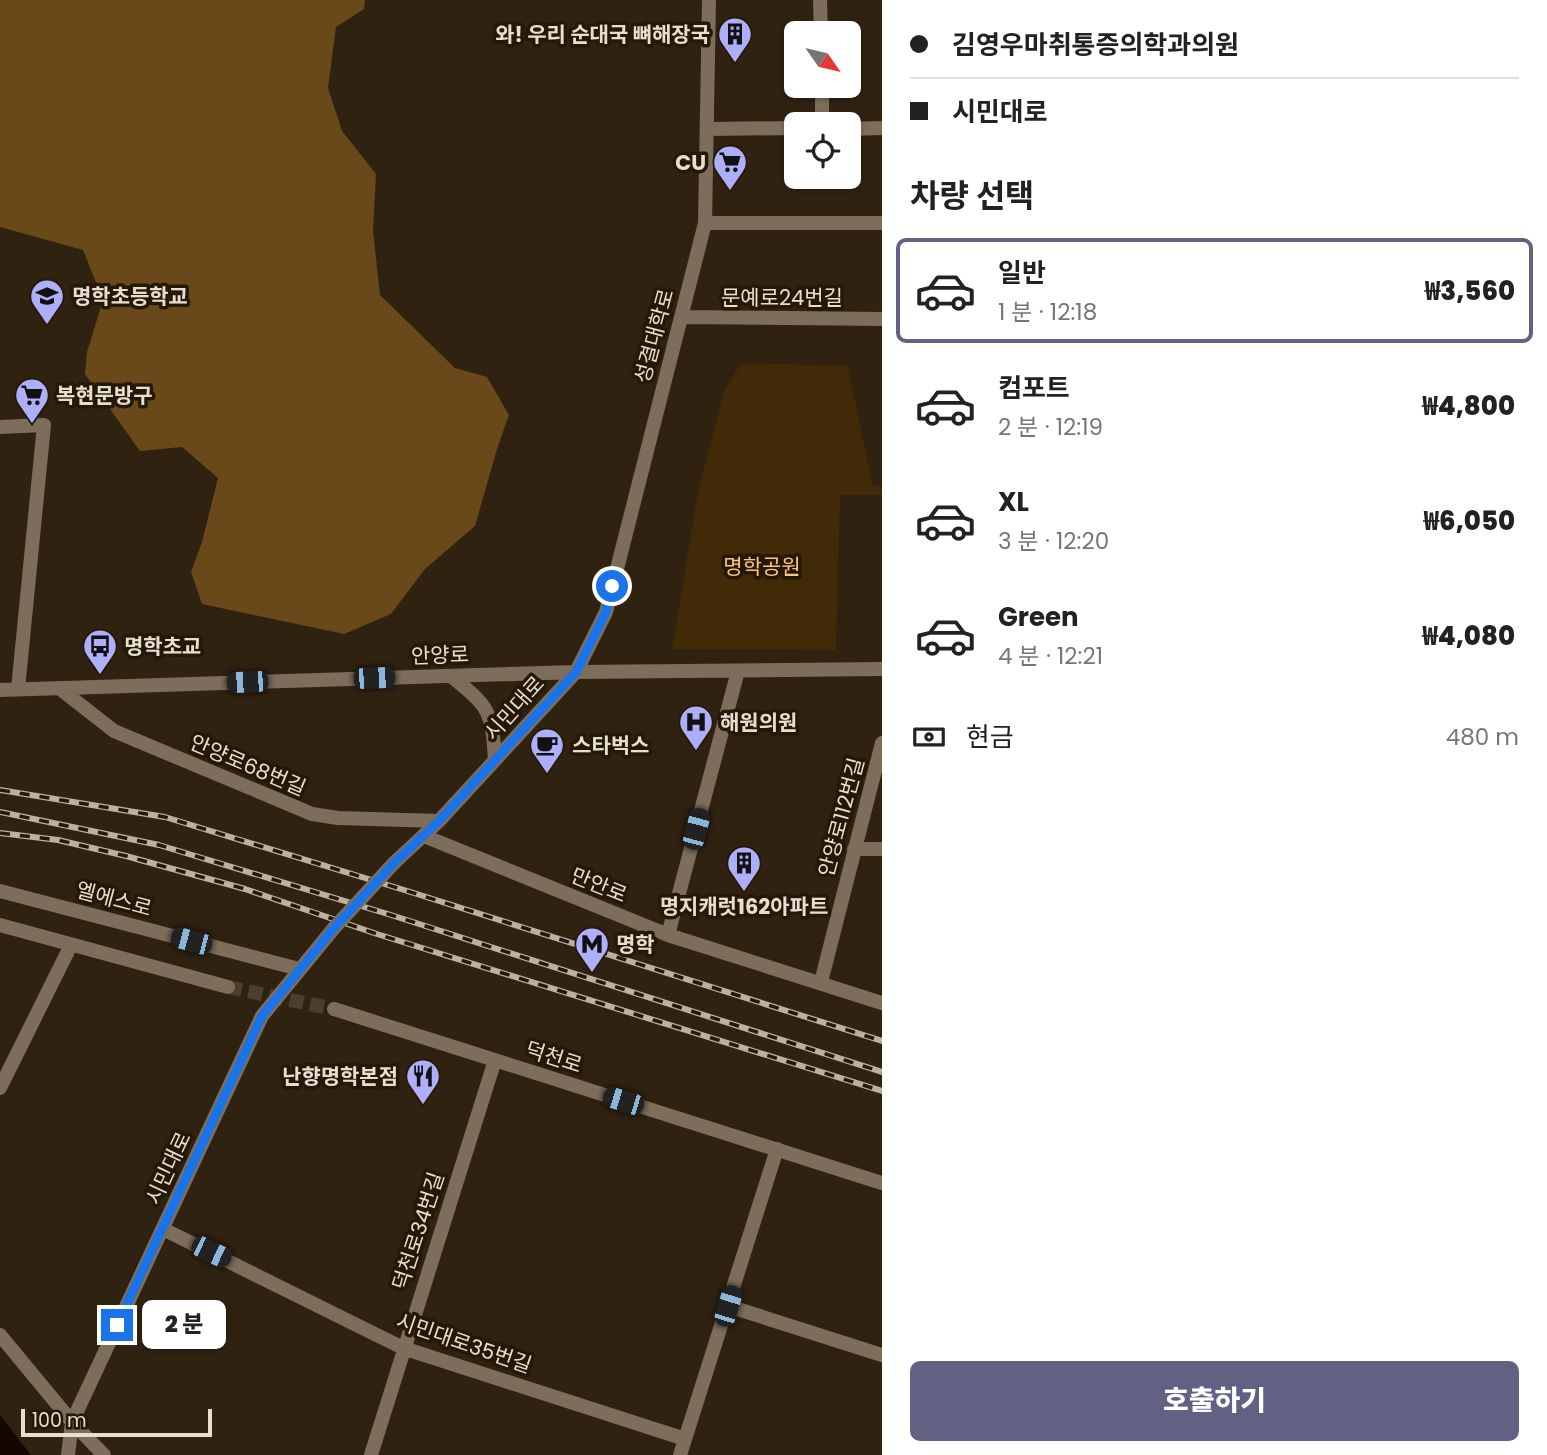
<!DOCTYPE html>
<html lang="ko">
<meta charset="utf-8">
<style>
:root{--surface:#fff;--page:#f2f2f2;--text:#222;--muted:#767676;--line:#e0e0e0;--accent:#616184}
body{margin:0;font-family:Poppins,"Noto Sans KR",sans-serif;background:var(--page);color:var(--text);height:100vh;display:flex;flex-direction:column;font-size:26px;white-space:nowrap}
*{box-sizing:border-box;margin:0}
p{font-size:23px;color:var(--muted)}
.icon{flex:none;width:38px;height:38px;fill:none;stroke:currentColor;stroke-width:2;stroke-linecap:round;stroke-linejoin:round}
.map{position:relative;flex:1;overflow:hidden}
.details{display:flex;flex-direction:column;background:var(--surface);width:665px}
.details>*{flex:none}
.guide{display:grid;align-content:center;height:154px;padding:0 28px;background:var(--surface)}
.needle{width:46px;rotate:124deg}
.controls{position:absolute;left:784px;top:21px;display:grid;gap:14px}
.controls a{display:grid;place-items:center;width:77px;height:77px;border-radius:10px;background:var(--surface);box-shadow:0 2px 5px #0004;font-size:35px}
.scale{position:absolute;left:21px;bottom:18px;width:191px;box-sizing:border-box;padding-left:7px;border:4px solid #e7ded3;border-top:0;font-size:19px;line-height:24px;white-space:nowrap;color:#e7ded3;-webkit-text-stroke:5px #251807;paint-order:stroke}
.end{position:absolute;width:32px;height:32px;margin:-16px;border:9px solid #1a73e8;background:#fff;box-shadow:0 0 0 4px #fff}
.from{border-radius:50%}
.bubble{position:absolute;height:49px;border-radius:10px;background:var(--surface);box-shadow:0 2px 5px #0004;font-size:23px;font-weight:800;line-height:49px;text-align:center}
.car{position:absolute;width:21px;height:42px;margin:-21px -10px;border-radius:9px;box-shadow:0 0 5px 2px #0007;background:linear-gradient(#222 24%,#8ab4d8 0 40%,#222 0 76%,#8ab4d8 0 86%,#222 0)}
.guide b{display:flex;align-items:center;gap:24px;height:66px;font-size:26px}
.guide b+b{border-top:2px solid var(--line)}
.guide i{width:18px;height:18px;background:var(--text)}
ul{padding:0;list-style:none}
li{display:flex;align-items:center;gap:21px;height:105px;margin:0 14px 10px;padding:0 14px;border:4px solid transparent;border-radius:10px}
li div{flex:1}
li b{display:block;font-size:26px}
li em{font-style:normal;font-weight:800}
li.active{border-color:var(--accent)}
li>.icon{width:63px;height:63px;stroke-width:1.5}
h2{padding:0 28px;font-size:32px;line-height:84px}
.pay{display:flex;align-items:center;gap:18px;height:77px;padding:0 28px;font-size:26px}
.pay p{margin-inline-start:auto}
.action{display:flex;gap:14px;margin-top:auto;padding:14px 28px}
.action a{flex:1;height:80px;border-radius:10px;background:var(--accent);color:#fff;font-size:28px;font-weight:800;line-height:80px;text-align:center}
main{display:flex;flex:1;min-height:0}
.map>svg:first-child{display:block}
.green{fill:#412a07}
.forest{fill:#69481a}
.water{fill:#150600}
.lines{fill:none;stroke-linecap:round;stroke-linejoin:round}
.minor-tunnel{stroke:#4b3e2e;stroke-width:14;stroke-dasharray:14 7;stroke-linecap:butt}
.minor{stroke:#7d6e5b;stroke-width:14}
.rail-casing{stroke:#bab0a3;stroke-width:6}
.rail{stroke:#251807;stroke-width:3.5;stroke-dasharray:10;stroke-linecap:butt}
.minor-bridge{stroke:#7d6e5b;stroke-width:14}
.route{stroke:#1a73e8;stroke-width:9}
.labels{text-anchor:middle;dominant-baseline:central;stroke-width:7;stroke-linejoin:round;paint-order:stroke}
.poi-label{font-size:21px;font-weight:bold;fill:#e7ded3;stroke:#251807;text-anchor:start}
.street-label{font-size:21px;fill:#e7ded3;stroke:#251807}
.park-label{font-size:21px;fill:#fbc680;stroke:#251807}
</style>
<main>
<div class="map">
<svg width="882" height="1455" viewBox="0 0 882 1455">
<rect width="100%" height="100%" fill="#2f2211"/>
<path class="green" d="M747 363 848 366 873 486H882V495H840L836 650 672 649 698 492 724 391 740 365Z"/>
<path class="forest" d="M0 0H365L364 9 336 27 328 88 342 131 376 174 373 231 380 295 455 368 487 377 509 415 497 449 475 526 425 569 391 614 344 634 202 604 191 572 202 542 218 478 182 447 140 451 85 374 87 352 103 300 83 250 0 227Z"/>
<path class="water" d="M0 1415 31 1455H0Z"/>
<g class="lines">
<path class="minor-tunnel" d="M228 987 334 1009"/>
<path class="minor" d="M820 0 821 33
M822 86V124
M708 129 796 128
M849 129 882 128
M705 223H882
M682 317 882 319
M0 427 44 425 18 689
M451 676C489 707 492 710 495 760
M59 688 114 731 312 814 338 818 439 821
M0 690 576 672 882 669
M424 836 668 935 882 1003
M854 849H882
M394 863 439 821 576 672 606 612 705 223 709 0
M0 891 299 969
M0 925 228 987
M668 935 738 671
M821 982 882 743
M334 1009 882 1183
M0 1088 71 945
M163 1229 403 1348 685 1439
M728 1306 882 1355
M0 1335 72 1422 104 1455
M68 1455 72 1422 262 1016 334 928
M371 1455 495 1060
M680 1455 777 1149"/>
<g class="rail-casing">
<path id="rail" d="M0 790 165 817 401 889 882 1041
M0 812 159 845 391 915 882 1072
M0 833 58 840 126 856 245 889 377 934 882 1091"/>
</g>
<use href="#rail" class="rail"/>
<path class="minor-bridge" d="M334 928 394 863"/>
</g>
<g class="lines">
<path class="route" d="M117 1325 262 1016 334 928 394 863 439 821 576 672 606 612 612 586"/>
</g>
<defs>
<g id="building-pin" transform="scale(1.75)"><path d="M0 17L-7.5 6A9.5 9.5 0 1 1 7.5 6Z" fill="#aeaefb" stroke="#251807"/><path d="M-4-6H4V6H1V3H-1V6H-4ZM-2.5-4.3h1.7v1.8h-1.7ZM.8-4.3h1.7v1.8H.8ZM-2.5-1h1.7V.8h-1.7ZM.8-1h1.7V.8H.8Z" fill="#111"/></g>
<g id="supermarket-pin" transform="scale(1.75)"><path d="M0 17L-7.5 6A9.5 9.5 0 1 1 7.5 6Z" fill="#aeaefb" stroke="#251807"/><path d="M-6-5.5h2.5l.6 2H6L4.5 2H-2.5L-4.4-4H-6ZM-1.5 3.2a1.3 1.3 0 1 0 .1 0ZM3 3.2a1.3 1.3 0 1 0 .1 0Z" fill="#111"/></g>
<g id="school-pin" transform="scale(1.75)"><path d="M0 17L-7.5 6A9.5 9.5 0 1 1 7.5 6Z" fill="#aeaefb" stroke="#251807"/><path d="M0-5L7-2L0 1L-7-2ZM-4 1L0 2.5L4 1V4Q0 6-4 4Z" fill="#111"/></g>
<g id="bus-pin" transform="scale(1.75)"><path d="M0 17L-7.5 6A9.5 9.5 0 1 1 7.5 6Z" fill="#aeaefb" stroke="#251807"/><path d="M-5-6H5V4H4V6H2V4H-2V6H-4V4H-5ZM-3.5-4V0h7V-4ZM-3.5 1.2v1.5H-2V1.2ZM2 1.2v1.5H3.5V1.2Z" fill="#111"/></g>
<g id="hospital-pin" transform="scale(1.75)"><path d="M0 17L-7.5 6A9.5 9.5 0 1 1 7.5 6Z" fill="#aeaefb" stroke="#251807"/><path d="M-5-5h3v3.5h4V-5h3V5h-3V1.5h-4V5h-3Z" fill="#111"/></g>
<g id="cafe-pin" transform="scale(1.75)"><path d="M0 17L-7.5 6A9.5 9.5 0 1 1 7.5 6Z" fill="#aeaefb" stroke="#251807"/><path d="M-5.5-4.5H6V0H3Q3 3.5 0 3.5H-2.5Q-5.5 3.5-5.5 0ZM3-3.2v2h1.7v-2ZM-6 4.5H4V6H-6Z" fill="#111"/></g>
<g id="metro-pin" transform="scale(1.75)"><path d="M0 17L-7.5 6A9.5 9.5 0 1 1 7.5 6Z" fill="#aeaefb" stroke="#251807"/><path d="M-5.5 5V-5H-3L0 0L3-5H5.5V5H3V-.5L0 4L-3-.5V5Z" fill="#111"/></g>
<g id="restaurant-pin" transform="scale(1.75)"><path d="M0 17L-7.5 6A9.5 9.5 0 1 1 7.5 6Z" fill="#aeaefb" stroke="#251807"/><path d="M-5-6h1v4h1v-4h1v4h1v-4h1v5L-1.5 .5V6h-2V.5L-5-1ZM5-6V6H3V1.5H1.5Q1.5-4 5-6Z" fill="#111"/></g>
</defs>
<g fill-rule="evenodd">
<use href="#building-pin" x="735" y="34"/>
<use href="#supermarket-pin" x="730" y="162"/>
<use href="#school-pin" x="47" y="296"/>
<use href="#supermarket-pin" x="32" y="395"/>
<use href="#bus-pin" x="100" y="646"/>
<use href="#hospital-pin" x="696" y="722"/>
<use href="#cafe-pin" x="547" y="745"/>
<use href="#building-pin" x="744" y="863"/>
<use href="#metro-pin" x="592" y="944"/>
<use href="#restaurant-pin" x="423" y="1076"/>
</g>
<g class="labels">
<g class="poi-label">
<text x="710" y="34" text-anchor="end">와! 우리 순대국 뼈해장국</text>
<text x="706" y="162" text-anchor="end">CU</text>
<text x="72" y="296">명학초등학교</text>
<text x="56" y="395">복현문방구</text>
<text x="124" y="646">명학초교</text>
<text x="720" y="722">해원의원</text>
<text x="572" y="745">스타벅스</text>
<text x="744" y="906" text-anchor="middle">명지캐럿162아파트</text>
<text x="616" y="944">명학</text>
<text x="398" y="1076" text-anchor="end">난향명학본점</text>
</g>
<g class="street-label">
<text x="782" y="297">문예로24번길</text>
<text transform="translate(654 336) rotate(-75)">성결대학로</text>
<text transform="translate(440 655) rotate(-2)">안양로</text>
<text transform="translate(514 708) rotate(-48)">시민대로</text>
<text transform="translate(248 765) rotate(23)">안양로68번길</text>
<text transform="translate(841 817) rotate(-75)">안양로112번길</text>
<text transform="translate(599 885) rotate(22)">만안로</text>
<text transform="translate(114 899) rotate(15)">엘에스로</text>
<text transform="translate(554 1057) rotate(18)">덕천로</text>
<text transform="translate(168 1168) rotate(-65)">시민대로</text>
<text transform="translate(418 1231) rotate(-72)">덕천로34번길</text>
<text transform="translate(464 1343) rotate(19)">시민대로35번길</text>
</g>
<g class="park-label">
<text x="762" y="566">명학공원</text>
</g>
</g>
</svg>
<div class="controls">
<a><svg class="needle" viewBox="-14 -14 28 28"><path d="M0-13l5 13h-10z" fill="#e53935"/><path d="M0 13l5-13h-10z" fill="#767676"/></svg></a>
<a><svg class="icon" aria-label="locate" viewBox="0 0 24 24"><circle cx="12" cy="12" r="6"/><path d="M12 2v4M12 18v4M2 12h4M18 12h4"/></svg></a>
</div>
<div class="scale">100 m</div>
<i class="end from" style="left:612px;top:586px"></i>
<i class="end" style="left:117px;top:1325px"></i>
<div class="bubble" style="left:142px;top:1300px;width:84px">2 분</div>
<i class="car" style="left:374px;top:678px;rotate:88deg"></i>
<i class="car" style="left:247px;top:682px;rotate:268deg"></i>
<i class="car" style="left:696px;top:829px;rotate:15deg"></i>
<i class="car" style="left:191px;top:941px;rotate:285deg"></i>
<i class="car" style="left:623px;top:1101px;rotate:287deg"></i>
<i class="car" style="left:211px;top:1252px;rotate:116deg"></i>
<i class="car" style="left:728px;top:1306px;rotate:17deg"></i>
</div>
<section class="details">
<div class="guide">
<b><i class="from"></i>김영우마취통증의학과의원</b>
<b><i></i>시민대로</b>
</div>
<h2>차량 선택</h2>
<ul>
<li class="active"><svg class="icon" aria-label="car" viewBox="0 0 24 24"><path d="M5 17H2v-5l4-1 3-4h7l3 4 3 1v5h-3M9 17h6M6 11h13"/><circle cx="7" cy="17" r="2"/><circle cx="17" cy="17" r="2"/></svg><div><b>일반</b><p>1 분 · 12:18</p></div><em>₩3,560</em></li>
<li><svg class="icon" aria-label="car" viewBox="0 0 24 24"><path d="M5 17H2v-5l4-1 3-4h7l3 4 3 1v5h-3M9 17h6M6 11h13"/><circle cx="7" cy="17" r="2"/><circle cx="17" cy="17" r="2"/></svg><div><b>컴포트</b><p>2 분 · 12:19</p></div><em>₩4,800</em></li>
<li><svg class="icon" aria-label="car" viewBox="0 0 24 24"><path d="M5 17H2v-5l4-1 3-4h7l3 4 3 1v5h-3M9 17h6M6 11h13"/><circle cx="7" cy="17" r="2"/><circle cx="17" cy="17" r="2"/></svg><div><b>XL</b><p>3 분 · 12:20</p></div><em>₩6,050</em></li>
<li><svg class="icon" aria-label="car" viewBox="0 0 24 24"><path d="M5 17H2v-5l4-1 3-4h7l3 4 3 1v5h-3M9 17h6M6 11h13"/><circle cx="7" cy="17" r="2"/><circle cx="17" cy="17" r="2"/></svg><div><b>Green</b><p>4 분 · 12:21</p></div><em>₩4,080</em></li>
</ul>
<div class="pay"><svg class="icon" aria-label="cash" viewBox="0 0 24 24"><path d="M3 7h18v10H3z"/><circle cx="12" cy="12" r="2"/></svg>현금<p>480 m</p></div>
<div class="action"><a>호출하기</a></div>
</section>
</main>
